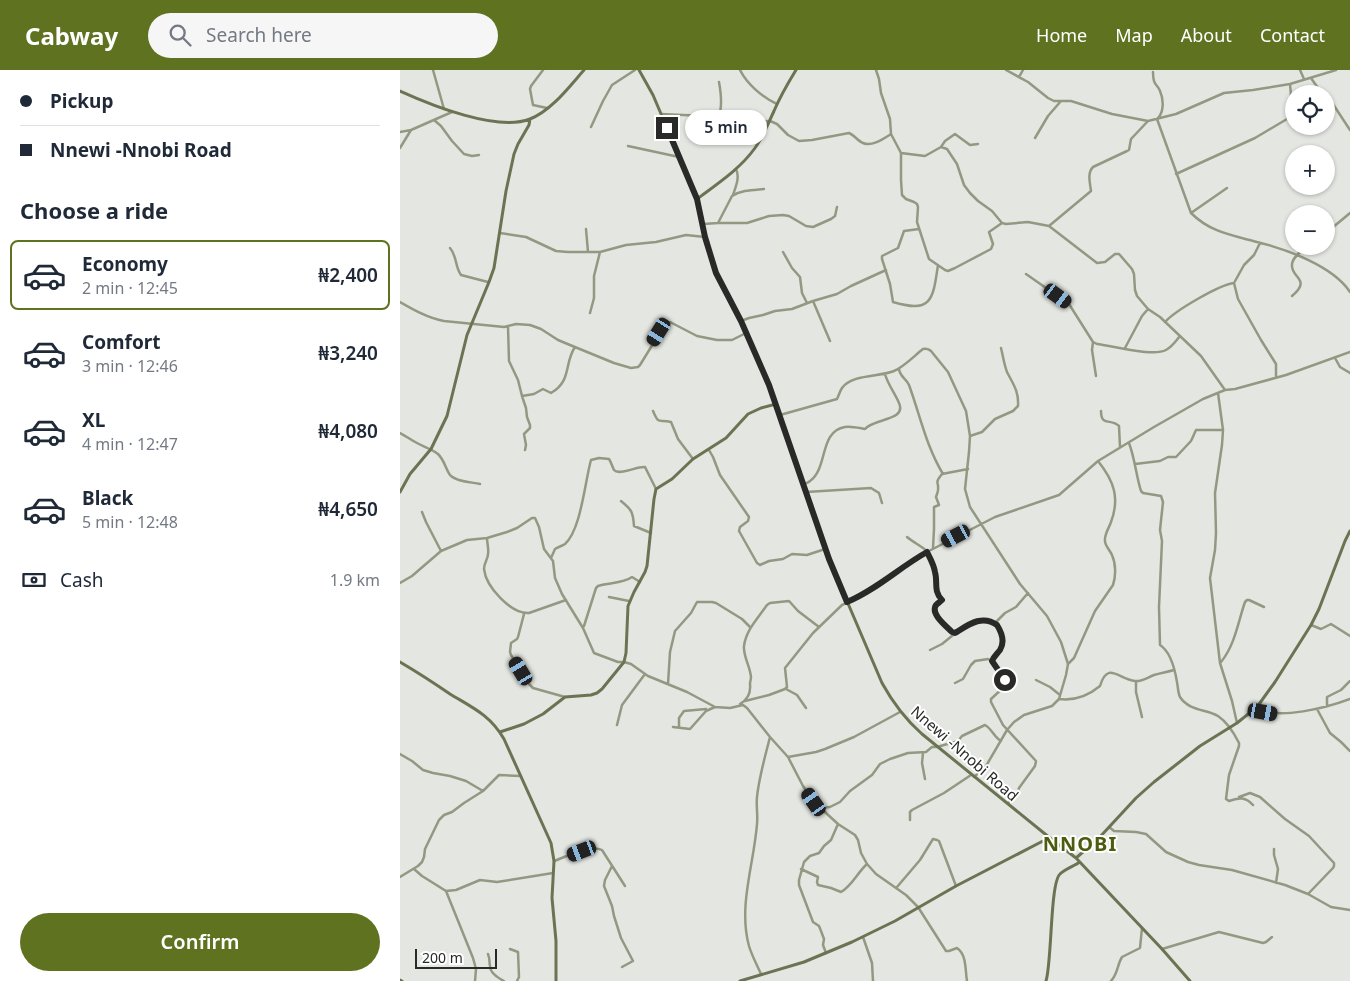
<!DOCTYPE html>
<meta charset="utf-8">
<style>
:root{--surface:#fff;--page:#f6f6f7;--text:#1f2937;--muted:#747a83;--line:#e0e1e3;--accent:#5f7220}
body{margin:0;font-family:"Noto Sans",sans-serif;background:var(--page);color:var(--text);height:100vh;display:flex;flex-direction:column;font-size:19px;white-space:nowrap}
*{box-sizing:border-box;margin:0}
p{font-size:16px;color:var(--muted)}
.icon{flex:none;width:28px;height:28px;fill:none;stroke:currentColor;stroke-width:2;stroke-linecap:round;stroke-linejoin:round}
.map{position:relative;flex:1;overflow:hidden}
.panel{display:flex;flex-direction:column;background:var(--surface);width:400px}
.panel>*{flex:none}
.guide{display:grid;align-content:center;height:110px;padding:0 20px;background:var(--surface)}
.fabs{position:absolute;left:885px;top:15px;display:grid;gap:10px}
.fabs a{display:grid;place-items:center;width:50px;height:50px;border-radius:50%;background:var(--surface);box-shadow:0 1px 4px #0004;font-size:25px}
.scale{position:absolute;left:15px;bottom:12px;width:82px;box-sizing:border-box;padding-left:5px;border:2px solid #292a28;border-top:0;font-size:14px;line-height:18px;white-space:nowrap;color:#292a28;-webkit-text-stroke:4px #fff;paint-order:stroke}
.end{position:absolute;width:22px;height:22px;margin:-11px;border:6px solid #292a28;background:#fff;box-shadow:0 0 0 2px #fff}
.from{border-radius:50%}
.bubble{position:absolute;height:35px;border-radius:18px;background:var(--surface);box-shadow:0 1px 4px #0004;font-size:16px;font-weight:600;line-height:35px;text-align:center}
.car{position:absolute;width:15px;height:30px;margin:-15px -8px;border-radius:6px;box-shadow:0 0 4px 1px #0007;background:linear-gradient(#222 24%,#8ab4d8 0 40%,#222 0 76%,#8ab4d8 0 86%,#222 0)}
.guide b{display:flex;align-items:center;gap:18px;height:48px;font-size:19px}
.guide b+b{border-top:1px solid var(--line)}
.guide i{width:12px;height:12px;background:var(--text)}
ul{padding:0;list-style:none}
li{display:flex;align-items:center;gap:15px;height:70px;margin:0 10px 8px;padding:0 10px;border:2px solid transparent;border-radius:8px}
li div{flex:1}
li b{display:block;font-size:19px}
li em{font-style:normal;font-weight:600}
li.on{border-color:var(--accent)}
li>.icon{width:45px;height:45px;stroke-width:1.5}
h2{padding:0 20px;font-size:22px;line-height:60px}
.pay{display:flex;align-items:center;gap:12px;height:55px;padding:0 20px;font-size:19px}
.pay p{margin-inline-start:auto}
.action{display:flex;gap:10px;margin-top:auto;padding:10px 20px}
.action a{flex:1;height:58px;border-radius:30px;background:var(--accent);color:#fff;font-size:20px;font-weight:600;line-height:58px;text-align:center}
header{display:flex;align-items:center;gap:30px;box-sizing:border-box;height:70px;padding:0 25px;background:var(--accent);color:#fff}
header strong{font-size:24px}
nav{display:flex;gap:28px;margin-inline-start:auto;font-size:18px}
.search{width:350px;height:45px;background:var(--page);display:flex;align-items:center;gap:12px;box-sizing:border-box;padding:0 18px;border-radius:28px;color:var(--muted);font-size:19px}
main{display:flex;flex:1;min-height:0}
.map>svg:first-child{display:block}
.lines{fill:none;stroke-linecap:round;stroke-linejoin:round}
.street{stroke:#929982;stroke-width:2.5}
.secondary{stroke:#6a7453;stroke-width:3}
.route{stroke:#292a28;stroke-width:6}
.labels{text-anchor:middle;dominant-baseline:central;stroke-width:4;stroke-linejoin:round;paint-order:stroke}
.street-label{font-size:15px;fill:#292a28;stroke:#fff}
.district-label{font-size:20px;font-weight:bold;letter-spacing:1px;fill:#4b5c0f;stroke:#fff}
</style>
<header>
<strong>Cabway</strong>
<div class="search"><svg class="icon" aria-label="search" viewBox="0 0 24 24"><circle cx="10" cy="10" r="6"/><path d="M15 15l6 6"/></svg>Search here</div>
<nav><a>Home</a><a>Map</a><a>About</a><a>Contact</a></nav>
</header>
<main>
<section class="panel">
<div class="guide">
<b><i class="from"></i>Pickup</b>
<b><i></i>Nnewi -Nnobi Road</b>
</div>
<h2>Choose a ride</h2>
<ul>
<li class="on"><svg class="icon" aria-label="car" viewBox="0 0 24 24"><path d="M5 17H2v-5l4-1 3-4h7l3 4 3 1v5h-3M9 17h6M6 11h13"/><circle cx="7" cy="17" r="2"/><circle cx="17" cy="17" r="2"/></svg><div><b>Economy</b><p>2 min · 12:45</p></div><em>₦2,400</em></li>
<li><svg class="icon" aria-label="car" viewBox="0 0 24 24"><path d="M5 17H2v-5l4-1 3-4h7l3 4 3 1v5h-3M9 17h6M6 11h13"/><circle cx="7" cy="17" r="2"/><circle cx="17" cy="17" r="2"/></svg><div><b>Comfort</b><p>3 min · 12:46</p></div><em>₦3,240</em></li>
<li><svg class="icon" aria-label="car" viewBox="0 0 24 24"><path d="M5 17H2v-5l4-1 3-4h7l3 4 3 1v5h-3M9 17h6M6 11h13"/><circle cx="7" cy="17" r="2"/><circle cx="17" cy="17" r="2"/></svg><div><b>XL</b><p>4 min · 12:47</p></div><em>₦4,080</em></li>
<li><svg class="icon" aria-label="car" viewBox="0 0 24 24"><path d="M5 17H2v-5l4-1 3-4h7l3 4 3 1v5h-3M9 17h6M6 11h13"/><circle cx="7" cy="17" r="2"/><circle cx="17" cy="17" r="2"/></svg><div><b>Black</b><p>5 min · 12:48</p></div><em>₦4,650</em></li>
</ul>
<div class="pay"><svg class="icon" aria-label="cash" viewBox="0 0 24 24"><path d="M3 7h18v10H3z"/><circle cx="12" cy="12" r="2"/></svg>Cash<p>1.9 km</p></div>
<div class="action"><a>Confirm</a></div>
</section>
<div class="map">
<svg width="950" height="911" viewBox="0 0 950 911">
<rect width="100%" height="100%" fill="#e4e6e1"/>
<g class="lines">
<path class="street" d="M33 0 44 39
M143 0 131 16 130 19 133 35 147 38
M340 0C347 14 362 27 377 34
M476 0 479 9 481 23 490 49 491 64 501 83V110L502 125 506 129 514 132 517 134 518 137 517 152 529 189 545 200 548 201 555 198 591 179 593 174 589 162 602 153
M606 0 628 12 648 28 654 31H671L712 44 748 51 776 44 824 23 853 20 890 14 936 0
M900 0 904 9
M753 2C753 5 753 8 754 11 755 15 759 17 760 21 764 30 764 43 757 49L791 143C810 162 831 165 857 172 886 179 933 196 950 222
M619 7 623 0
M911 8 922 24
M926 27 931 31 950 60
M261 44 306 46 339 52 370 51 377 54 388 65 399 71 412 70 449 63C454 65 458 71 463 73 472 77 483 69 491 64
M318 48C323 38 321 23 319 12
M34 50 41 56 52 71 64 84 72 86 79 85
M191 57 203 31 212 15 235 0
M0 62 11 60 52 42
M635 68 648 46 661 31
M228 76 279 87
M541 77 545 71 555 64 570 75 578 74
M0 78 11 60
M501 83 525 86 541 77 547 79 557 94 564 115 570 123 578 131 592 141 602 153 606 154 628 152 649 156 697 193 705 192 715 184H719L732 199 734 204 735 220 737 226 748 239 760 247 801 286 825 320
M776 104 855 68 887 49C893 39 891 25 890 14
M333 125C336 116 340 107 336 99
M791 143 827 118
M318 153 332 126C341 120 353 120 364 119
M303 154 318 153H347L369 146 383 145 389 146 406 156 413 157 431 149 435 146 437 137
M649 156 691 121C690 113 687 103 693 97L727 81 729 80 731 69 748 51
M186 159 188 182
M519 159 504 161 498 178 482 186V189L490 214 493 232C532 244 533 229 538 195
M100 163 126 167 156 181 168 182H200L226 175 256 172 286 165 305 167
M926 163 950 143
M50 178C57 186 55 197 61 205L88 212
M383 182 392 198 400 207 402 223 407 233
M626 204 669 234 693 272 697 274C713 276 753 287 766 280 772 277 776 271 780 266
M834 213 838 229 861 270 876 294V307
M892 226C912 209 891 208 892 195 892 187 902 181 907 176
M413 231 430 271
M0 232C14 240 28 248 44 251L104 257 116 254 130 255 141 259 158 270 170 275 214 293 231 298 238 297 240 295 264 256 270 252 297 266 317 270H332L346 263
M190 243 194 228V206L200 182
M341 251 349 248 363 245 375 241 392 239 413 231 437 224 451 216 486 200
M765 252C776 240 819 215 834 213L844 195 854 185 860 173
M108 257 109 291 118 310 122 326 126 338 127 347 130 355V358L124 364 126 375 125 380
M693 272 692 280 696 306
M725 278 742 246 748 239
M935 288 940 297 950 303
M499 299C500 307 506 308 509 315 520 345 526 376 543 404
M818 323 823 360 822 375 815 423 816 463 815 480 810 508 820 593 832 631 837 653
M122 326 134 324 143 319 151 323C172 311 164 293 175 277
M253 341C259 355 258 349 271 352L278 369 293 389
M701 341C701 357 711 348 719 356L720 377
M380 345 437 329C439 325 440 321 442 318 452 304 480 307 494 301 505 296 514 286 523 279 527 278 529 279 531 281L548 302 566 341 570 366 569 382 565 419 570 437 620 514 647 546 661 572 668 594 666 605 659 629 652 636 624 645 614 652 607 660 586 696 574 707
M0 363C6 366 11 370 17 373 24 377 32 379 38 384 45 391 45 398 50 405 56 412 72 412 80 414
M570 366 582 362 595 349 613 341 618 336C619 321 613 314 607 302 604 294 603 286 601 278
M729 373C735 389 736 405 741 421L743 423 761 426 763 432 760 460 762 471 759 537 760 575C771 582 775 600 777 612 778 617 778 623 780 627 789 641 806 639 818 646 827 652 834 663 839 673V676L829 705 826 729 829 731C839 727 846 727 853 735
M309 380 313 387 320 405 349 447 348 451 340 457 339 461 357 493 360 495 369 491 383 489 392 484 407 485 425 479
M735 394 760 391 768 387H776L791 371 796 360H823
M403 415C406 413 408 413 410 411 428 399 419 361 445 357 451 356 459 358 465 359 474 348 507 351 499 333 495 323 488 315 485 304
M406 422 471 418 479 423 482 433
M221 431C232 440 233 442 234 456L251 463
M22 442 26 452 41 481
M507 467C513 472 521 476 527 481 529 484 535 499 536 503 537 513 535 522 542 530 540 532 538 533 536 535 530 544 546 556 552 562L555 563
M87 468C87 473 89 479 88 484 88 489 84 493 84 499 86 517 111 544 129 543L166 530
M533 478 534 459V437L539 435 536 427C537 424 538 422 538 420 539 411 534 414 542 404L568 399
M151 488 155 479C158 477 162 476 165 474 181 460 185 411 191 390L199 388 209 389C211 392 212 396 214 400 219 406 237 396 245 397L256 419
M0 513 12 506 41 481 67 470 87 468 107 462 117 458 132 448H135L139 457 144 479 153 491 155 508 162 524 183 558 194 583 218 592H224L231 594 248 606 287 622 315 637 330 638 343 635 347 638 370 667 388 687 403 716 414 732 438 754 455 765 458 770 461 783 467 794 476 804 506 825 518 837 546 881H549L557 878C567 885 565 900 567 911
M209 527 229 531
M124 544 118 567 117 569 111 573 110 582 111 585 129 614 133 618 165 627
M595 553 605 543 616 537 628 523
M911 555 921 559 931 554 950 566
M184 556 196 518 198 516C210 512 222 514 232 507L240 512
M530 580 542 574 563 557 581 550 584 549 595 553C602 561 605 572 599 580 596 585 594 586 592 591
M592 591 606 613 604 617 591 629V632L603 655 636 691 635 696 619 718 616 727 608 733
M821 592C835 575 838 552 845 532L847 530H849L864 537
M668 594 674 588 695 541 713 515C716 506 716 494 712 485 710 480 705 476 705 471 704 465 709 458 711 452 720 428 714 411 698 391
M636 610 650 617 660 625
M736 612V622L742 647
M555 613 563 609 571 595 575 591 588 589 592 591
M268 614 270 582 275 561 291 543 297 532H312L316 533 342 549 350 557
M386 619 397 625 406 638
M659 629C675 631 688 626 700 616 708 590 719 610 735 611 742 612 748 607 754 605 761 603 767 602 774 600
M345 631 369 625 385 619 387 617 385 598 413 563 442 535 459 527 470 520 505 495 527 482 595 447 659 425 698 391 754 357 803 329 825 320 835 319 886 305 950 282
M340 634C347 630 351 623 350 614 350 612 351 609 351 607 350 596 343 586 344 576 346 560 358 548 367 535L370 533 389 531 398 541 419 557
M927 636V627L941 620 950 611
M857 638C877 651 929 637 950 629
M917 639 930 663 941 672 950 681
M217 655 222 635 245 604
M273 657 290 659 306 641 315 637
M279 657V648L284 641 306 639
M523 683 522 693 525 709
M0 684 12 691 23 700 33 703 50 706 66 711 83 721
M388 687 416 682 425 679 454 667 500 642
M839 727 850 723 860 727 885 749 909 766 934 793V796L933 798 908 824
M420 738 430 737 440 732 450 721 472 705 480 694 490 689 508 683 526 682 532 677H537L558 671 562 666 585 655C592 659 594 667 601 671
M510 750V742L512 740 544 723 571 705
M709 757 714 761 736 762 746 764 766 782 788 792 799 795 832 800 885 815 908 824 931 837 950 840
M874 779V785L878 799 876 813
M154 791C166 787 190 774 202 780L225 816
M212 796 205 810 204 816 212 836 214 846 221 868 233 891 222 897
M14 799 22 806 46 821 56 820 80 810 97 812 153 803
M401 799 418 807 417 812 418 815 431 818 441 822C452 816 457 803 467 794
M0 807 18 796 22 792 24 787 25 779 39 750 44 745 52 742 64 733 83 721 99 705 121 706
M497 817 520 790 533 769 537 770 539 771 556 816
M46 821 73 888 76 899 75 911
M463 867 472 893 473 911
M110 879 118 882 119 907 117 911
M762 879 819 862 863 873 866 872 872 867
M426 883 423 875 424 869 421 861 419 856 413 852 399 815V810L404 792 410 786 419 783 424 776 431 770 438 754
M88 884C90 889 89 891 90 896 90 903 98 908 104 911
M361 904C357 895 352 886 349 876 338 836 354 794 357 754 358 745 356 736 357 727 359 707 365 687 370 667
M711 911C718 904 717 895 722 887L740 878 742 858"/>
<path class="secondary" d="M239 0 253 25 292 117 301 143 305 167 316 203 341 251 369 315 429 489 482 613C493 633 505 649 522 664L650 768 676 788 762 879 790 911
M0 21C31 35 97 62 130 49 151 41 169 17 184 0
M297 129C317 114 340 99 355 78 363 67 368 54 374 41 380 27 388 13 396 0
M0 422 10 404 31 379 47 346 67 265 89 212 94 198 106 121 114 84 118 74 129 55 130 49
M0 592C17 602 34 613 50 624 73 638 90 645 104 669L151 773 154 791 152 828 156 871V911
M100 662 124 654 143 644 165 627 191 625 197 623 202 619 224 592 226 583 228 536 234 522 245 502 247 496 254 429 256 419 272 409 293 389 326 368 348 344 361 338 376 334
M676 788 698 769 736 728 754 712 800 676 837 653 857 637 875 612 911 555 919 539 945 471 950 461
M0 910 2 911
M340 911 404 892 452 872 495 851 556 816 641 772 650 769
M646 911C652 892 650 813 660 804 665 799 674 796 680 792"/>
</g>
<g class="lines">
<path class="route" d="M267 58 297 129 305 167 316 203 341 251 369 315 429 489 447 532C476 520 500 497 527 482 530 488 534 495 535 502 538 512 533 521 542 530 540 532 538 533 536 535 530 544 546 556 552 562L555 563C568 555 582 544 597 555 602 563 605 572 600 580 597 584 594 586 592 591L605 610"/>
</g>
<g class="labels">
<g class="street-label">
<text transform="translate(565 683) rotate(41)">Nnewi -Nnobi Road</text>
</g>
<g class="district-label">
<text x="680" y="773">NNOBI</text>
</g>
</g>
</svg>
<div class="fabs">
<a><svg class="icon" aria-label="locate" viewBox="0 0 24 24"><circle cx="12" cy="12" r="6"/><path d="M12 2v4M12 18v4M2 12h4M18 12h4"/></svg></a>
<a>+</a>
<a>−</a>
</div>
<div class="scale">200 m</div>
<i class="end from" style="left:605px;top:610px"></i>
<i class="end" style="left:267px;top:58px"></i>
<div class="bubble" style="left:285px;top:40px;width:82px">5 min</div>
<i class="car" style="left:658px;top:226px;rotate:126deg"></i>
<i class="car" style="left:259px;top:262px;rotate:212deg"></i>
<i class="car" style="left:556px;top:466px;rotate:242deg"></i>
<i class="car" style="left:121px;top:601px;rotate:329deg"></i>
<i class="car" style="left:863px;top:642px;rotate:100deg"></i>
<i class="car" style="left:414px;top:732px;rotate:325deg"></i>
<i class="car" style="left:182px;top:781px;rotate:249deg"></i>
</div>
</main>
